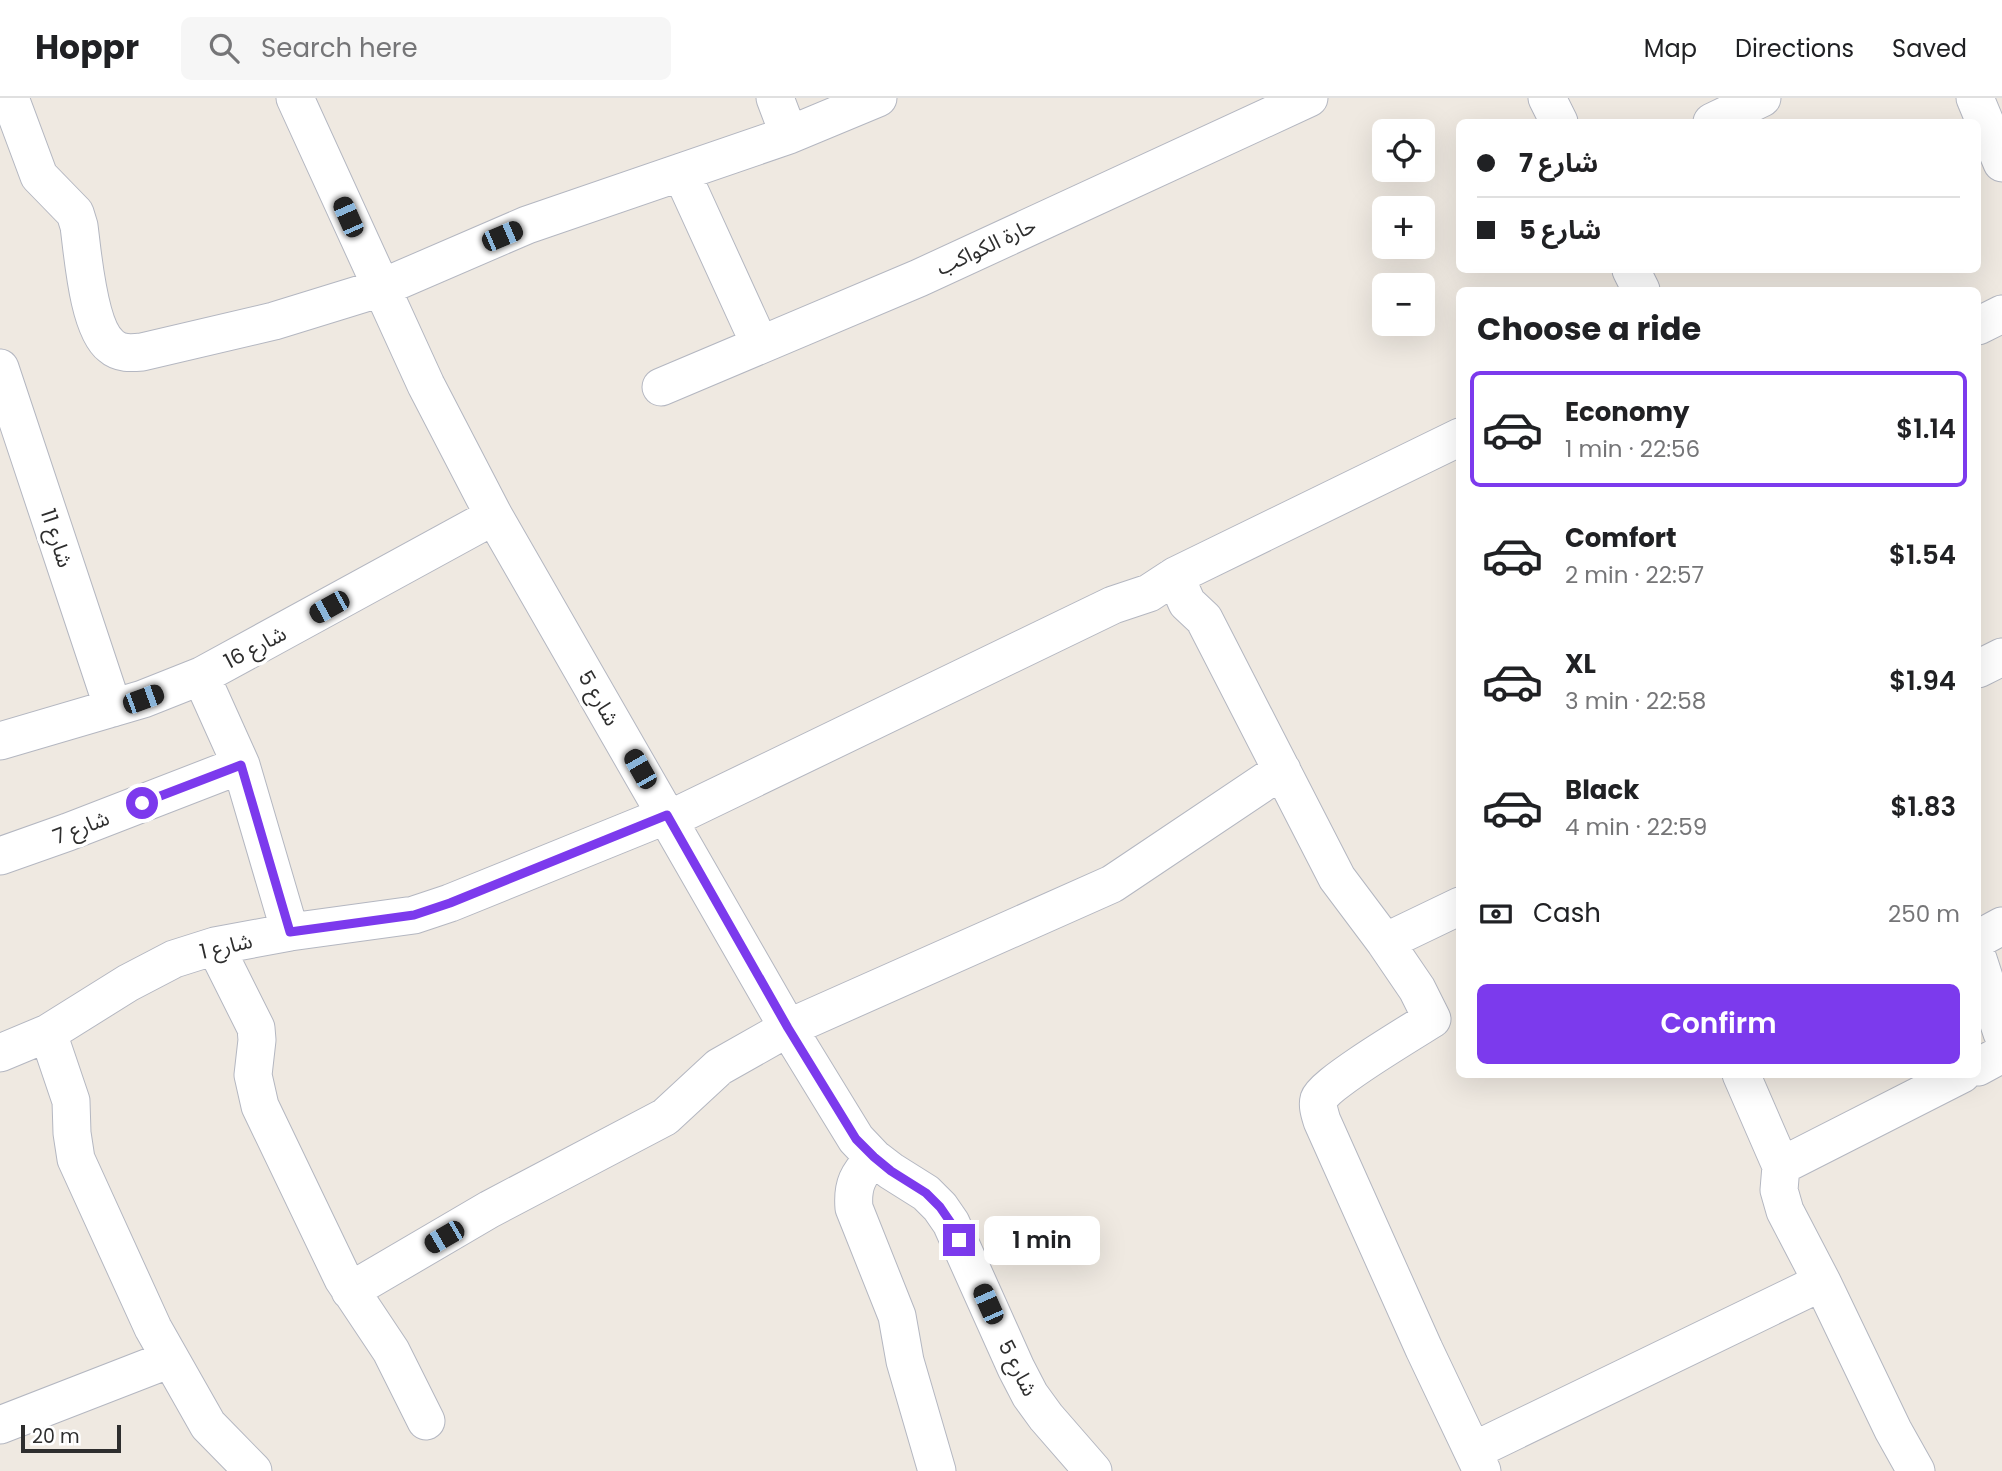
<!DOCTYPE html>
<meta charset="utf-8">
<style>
:root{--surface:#fff;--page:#f6f6f6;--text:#202124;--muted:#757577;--line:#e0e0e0;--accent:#7c3aed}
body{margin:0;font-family:Poppins,"Noto Sans Arabic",sans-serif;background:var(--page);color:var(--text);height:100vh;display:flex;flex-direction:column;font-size:26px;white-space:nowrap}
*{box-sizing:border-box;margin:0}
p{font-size:23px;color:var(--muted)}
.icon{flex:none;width:38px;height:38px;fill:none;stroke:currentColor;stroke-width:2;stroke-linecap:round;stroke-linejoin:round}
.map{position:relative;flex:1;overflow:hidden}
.drawer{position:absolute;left:1456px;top:189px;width:525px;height:791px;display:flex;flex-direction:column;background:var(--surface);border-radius:10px;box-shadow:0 7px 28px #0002}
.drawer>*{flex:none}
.hud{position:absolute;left:1456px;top:21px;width:525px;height:154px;border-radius:10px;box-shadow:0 7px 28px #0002;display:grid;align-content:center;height:154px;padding:0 21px;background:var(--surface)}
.buttons{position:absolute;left:1372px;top:21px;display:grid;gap:14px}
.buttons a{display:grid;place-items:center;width:63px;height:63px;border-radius:10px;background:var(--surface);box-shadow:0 7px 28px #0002;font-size:35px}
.scale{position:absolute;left:21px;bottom:18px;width:100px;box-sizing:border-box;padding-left:7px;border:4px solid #2e2e2e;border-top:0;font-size:19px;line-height:24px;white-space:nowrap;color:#2e2e2e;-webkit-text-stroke:5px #fff;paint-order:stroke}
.end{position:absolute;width:32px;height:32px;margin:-16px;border:9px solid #7c3aed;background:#fff;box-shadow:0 0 0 4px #fff}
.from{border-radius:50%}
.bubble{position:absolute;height:49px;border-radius:10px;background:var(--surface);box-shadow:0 7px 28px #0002;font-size:23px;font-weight:600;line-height:49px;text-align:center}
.car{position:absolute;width:21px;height:42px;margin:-21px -10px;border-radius:9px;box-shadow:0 0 5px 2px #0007;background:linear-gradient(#222 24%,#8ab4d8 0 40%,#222 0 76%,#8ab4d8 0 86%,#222 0)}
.hud b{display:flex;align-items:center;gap:24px;height:66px;font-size:26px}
.hud b+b{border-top:2px solid var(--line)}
.hud i{width:18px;height:18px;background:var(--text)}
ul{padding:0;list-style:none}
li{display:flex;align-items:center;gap:21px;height:116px;margin:0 14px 10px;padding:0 7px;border:4px solid transparent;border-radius:10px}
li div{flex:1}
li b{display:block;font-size:26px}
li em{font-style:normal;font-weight:600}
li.selected{border-color:var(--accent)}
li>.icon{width:63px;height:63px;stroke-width:1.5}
h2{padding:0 21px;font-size:32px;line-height:84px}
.pay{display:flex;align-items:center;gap:18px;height:77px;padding:0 21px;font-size:26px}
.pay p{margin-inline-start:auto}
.button{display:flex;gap:14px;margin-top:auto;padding:14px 21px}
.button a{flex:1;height:80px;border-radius:10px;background:var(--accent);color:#fff;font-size:28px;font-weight:600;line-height:80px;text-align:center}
header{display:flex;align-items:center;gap:42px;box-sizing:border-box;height:98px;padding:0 35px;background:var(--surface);border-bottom:2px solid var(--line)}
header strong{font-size:33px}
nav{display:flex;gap:38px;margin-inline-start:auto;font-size:24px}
.search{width:490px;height:63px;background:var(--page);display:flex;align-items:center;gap:18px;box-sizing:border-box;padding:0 24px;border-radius:10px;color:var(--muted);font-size:26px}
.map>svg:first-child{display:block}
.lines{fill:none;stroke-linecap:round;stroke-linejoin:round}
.minor-casing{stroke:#b4b7c1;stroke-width:39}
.minor{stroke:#fff;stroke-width:37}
.route{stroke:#7c3aed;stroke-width:9}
.labels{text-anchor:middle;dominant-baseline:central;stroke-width:7;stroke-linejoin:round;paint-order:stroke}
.street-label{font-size:21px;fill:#2e2e2e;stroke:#fff}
</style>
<header>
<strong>Hoppr</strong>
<div class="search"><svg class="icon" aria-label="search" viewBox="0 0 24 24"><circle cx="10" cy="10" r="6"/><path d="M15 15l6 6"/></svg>Search here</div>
<nav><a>Map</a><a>Directions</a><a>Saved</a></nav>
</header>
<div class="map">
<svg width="2002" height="1373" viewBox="0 0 2002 1373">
<rect width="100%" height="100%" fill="#efe9e1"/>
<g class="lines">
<g class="minor-casing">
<path id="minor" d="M10 0 39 78 75 115 79 128C83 157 88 230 111 248 120 256 131 255 142 254L274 223 381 190 527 127 789 37 878 0
M295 0 426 287 494 418 788 930 856 1041 874 1060 891 1073 926 1095 940 1109 951 1125 1016 1270 1030 1297 1046 1319 1093 1373
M775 0 789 37
M1547 0 1559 24
M1975 0 2002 65
M1712 24 1762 0
M681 74 760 247
M1631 172 1641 192
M1978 228 2002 216
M0 270 113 610
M661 289 919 180 1309 0
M1175 478 1460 339
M1978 571 2002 559
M201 578 241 667 290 834
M0 643 143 601 201 578 494 418
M670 721 1113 507 1149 495 1175 478 1187 505 1204 521 1337 780 1385 844 1417 891 1432 921C1413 933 1324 986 1319 1001 1317 1008 1320 1016 1322 1023L1424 1251 1482 1373
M0 758 68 734 241 667
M1978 841 2002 828
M1385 844 1460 808
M215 848 256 930 257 942 253 977 260 1008 343 1181 391 1253 426 1323
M1978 861 2002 935
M48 935 71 1003 72 1035 76 1061 153 1230 208 1327 253 1373
M0 955 48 935 128 885 174 861 215 848 290 834 414 817 450 805 667 717
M1978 969 2002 956
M1741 976 1781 1068 1779 1092 1785 1113 1822 1184 1893 1332 1916 1373
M874 1060C858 1076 852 1087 854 1110L897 1218 905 1263 937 1373
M1781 1068 1962 976
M350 1193 490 1111 665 1019 719 969 788 930 1112 786 1282 672
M0 1327 170 1261
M1473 1353 1822 1184"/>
</g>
<use href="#minor" class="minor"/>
</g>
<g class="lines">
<path class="route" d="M142 705 241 667 290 834 414 817 450 805 667 717 788 930 856 1041 874 1059 891 1073 926 1095 940 1109 951 1125 959 1142"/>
</g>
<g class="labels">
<g class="street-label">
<text transform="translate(986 148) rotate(-25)">حارة الكواكب</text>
<text transform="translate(57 440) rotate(72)">شارع 11</text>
<text transform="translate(255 549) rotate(-28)">شارع 16</text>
<text transform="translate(599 600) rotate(60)">شارع 5</text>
<text transform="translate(81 729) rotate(-21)">شارع 7</text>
<text transform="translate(226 848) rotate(-13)">شارع 1</text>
<text transform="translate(1018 1270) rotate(63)">شارع 5</text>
</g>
</g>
</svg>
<div class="buttons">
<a><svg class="icon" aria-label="locate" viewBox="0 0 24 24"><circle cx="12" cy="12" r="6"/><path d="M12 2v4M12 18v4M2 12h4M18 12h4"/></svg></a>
<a>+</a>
<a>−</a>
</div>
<div class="scale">20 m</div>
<i class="end from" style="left:142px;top:705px"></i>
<i class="end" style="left:959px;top:1142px"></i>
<div class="bubble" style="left:984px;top:1118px;width:116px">1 min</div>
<i class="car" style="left:348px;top:119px;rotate:336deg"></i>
<i class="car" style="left:502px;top:138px;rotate:67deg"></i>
<i class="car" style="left:329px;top:509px;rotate:241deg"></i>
<i class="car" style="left:143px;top:601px;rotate:70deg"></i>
<i class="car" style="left:640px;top:671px;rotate:330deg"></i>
<i class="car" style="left:444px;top:1139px;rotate:240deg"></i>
<i class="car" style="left:988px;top:1206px;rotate:336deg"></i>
<div class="hud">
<b><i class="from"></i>شارع 7</b>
<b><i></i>شارع 5</b>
</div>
<section class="drawer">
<h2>Choose a ride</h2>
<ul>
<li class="selected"><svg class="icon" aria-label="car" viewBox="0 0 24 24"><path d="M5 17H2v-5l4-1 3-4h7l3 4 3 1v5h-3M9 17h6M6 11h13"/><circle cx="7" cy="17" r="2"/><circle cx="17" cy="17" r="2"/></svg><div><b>Economy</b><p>1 min · 22:56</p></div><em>$1.14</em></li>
<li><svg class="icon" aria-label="car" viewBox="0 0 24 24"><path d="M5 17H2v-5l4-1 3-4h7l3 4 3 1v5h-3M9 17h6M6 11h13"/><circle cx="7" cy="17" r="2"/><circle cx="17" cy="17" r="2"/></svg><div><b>Comfort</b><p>2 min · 22:57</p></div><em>$1.54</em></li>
<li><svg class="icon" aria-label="car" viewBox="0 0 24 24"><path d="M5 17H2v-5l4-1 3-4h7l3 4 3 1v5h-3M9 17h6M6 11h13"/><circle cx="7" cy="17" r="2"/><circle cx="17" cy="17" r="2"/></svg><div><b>XL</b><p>3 min · 22:58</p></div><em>$1.94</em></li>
<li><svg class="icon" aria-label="car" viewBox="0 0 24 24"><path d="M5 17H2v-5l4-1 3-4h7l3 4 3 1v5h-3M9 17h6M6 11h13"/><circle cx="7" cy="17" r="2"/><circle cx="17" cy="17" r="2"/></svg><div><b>Black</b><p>4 min · 22:59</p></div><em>$1.83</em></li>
</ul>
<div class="pay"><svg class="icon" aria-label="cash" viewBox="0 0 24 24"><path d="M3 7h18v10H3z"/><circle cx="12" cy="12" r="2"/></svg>Cash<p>250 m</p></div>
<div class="button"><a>Confirm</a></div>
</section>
</div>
